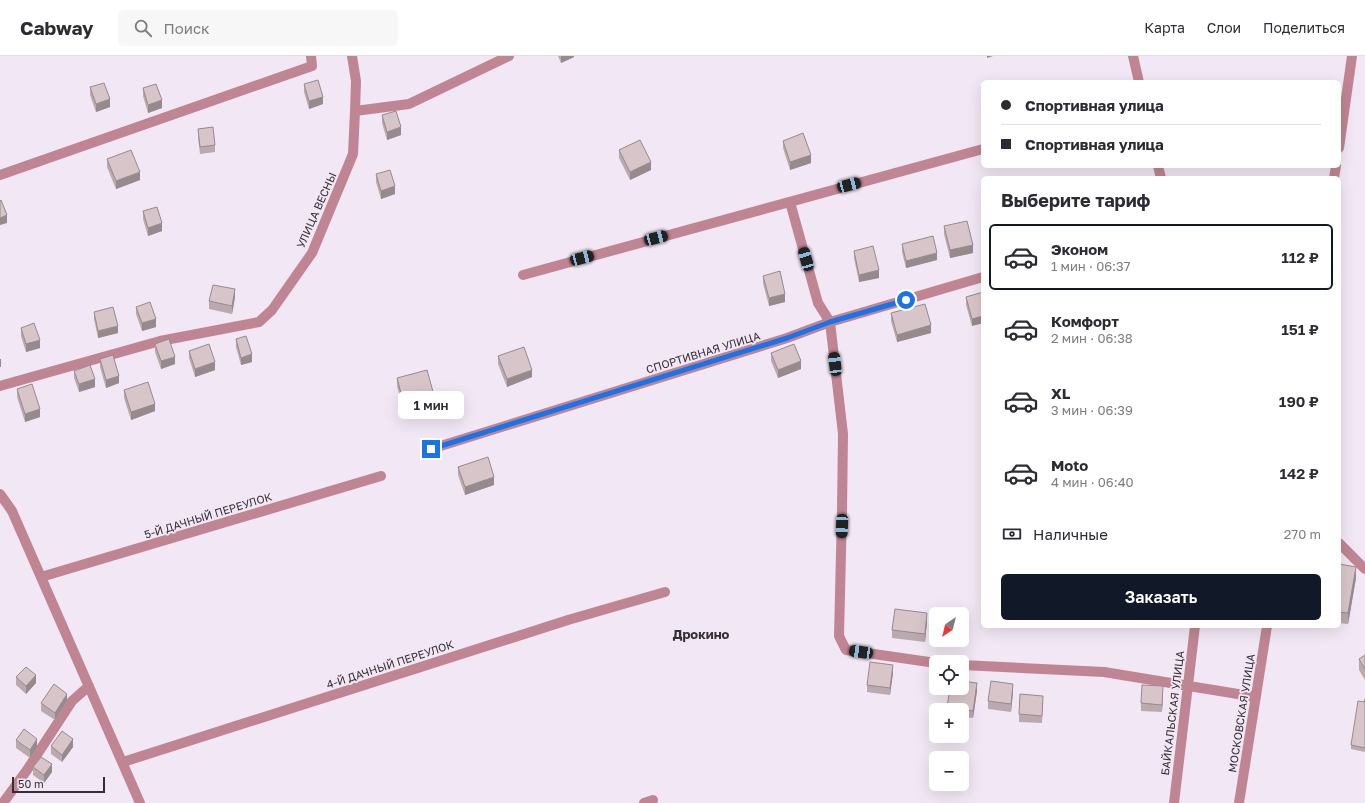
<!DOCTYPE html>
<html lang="ru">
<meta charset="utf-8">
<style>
:root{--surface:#fff;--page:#f7f7f7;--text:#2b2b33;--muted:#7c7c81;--line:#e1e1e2;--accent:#111827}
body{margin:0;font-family:"Golos Text",sans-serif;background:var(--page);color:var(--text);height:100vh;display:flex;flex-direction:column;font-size:15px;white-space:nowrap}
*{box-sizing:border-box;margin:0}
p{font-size:13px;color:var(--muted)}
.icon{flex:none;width:22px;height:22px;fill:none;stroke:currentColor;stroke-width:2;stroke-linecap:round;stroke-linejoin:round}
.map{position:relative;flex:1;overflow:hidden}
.details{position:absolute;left:981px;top:120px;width:360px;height:452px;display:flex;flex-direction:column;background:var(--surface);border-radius:6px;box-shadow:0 4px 16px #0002}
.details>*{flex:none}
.banner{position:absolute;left:981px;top:24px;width:360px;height:88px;border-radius:6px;box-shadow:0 4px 16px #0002;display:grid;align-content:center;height:88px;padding:0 20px;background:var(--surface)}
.needle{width:26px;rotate:215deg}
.tools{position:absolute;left:929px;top:551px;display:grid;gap:8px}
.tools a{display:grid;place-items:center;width:40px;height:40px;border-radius:6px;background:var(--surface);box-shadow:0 4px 16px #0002;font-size:20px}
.scale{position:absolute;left:12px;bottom:10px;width:93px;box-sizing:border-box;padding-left:4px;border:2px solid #332f34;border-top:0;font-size:11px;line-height:14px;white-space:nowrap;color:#332f34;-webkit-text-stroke:3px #f2e7f4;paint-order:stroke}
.end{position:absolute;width:18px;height:18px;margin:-9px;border:5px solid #1a73e8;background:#fff;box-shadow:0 0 0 2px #fff}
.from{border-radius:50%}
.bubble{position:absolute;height:28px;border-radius:6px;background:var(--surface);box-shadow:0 4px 16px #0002;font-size:13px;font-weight:600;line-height:28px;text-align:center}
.car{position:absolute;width:12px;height:24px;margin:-12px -6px;border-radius:5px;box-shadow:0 0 3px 1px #0007;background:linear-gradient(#222 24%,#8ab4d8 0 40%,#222 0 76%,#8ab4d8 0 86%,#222 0)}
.banner b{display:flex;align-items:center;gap:14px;height:38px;font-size:15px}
.banner b+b{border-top:1px solid var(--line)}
.banner i{width:10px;height:10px;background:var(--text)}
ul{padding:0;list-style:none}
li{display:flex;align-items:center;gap:12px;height:66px;margin:0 8px 6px;padding:0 12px;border:2px solid transparent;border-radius:6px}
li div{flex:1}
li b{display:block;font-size:15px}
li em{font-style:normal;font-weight:600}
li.on{border-color:var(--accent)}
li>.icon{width:36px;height:36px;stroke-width:1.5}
h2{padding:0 20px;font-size:18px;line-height:48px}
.pay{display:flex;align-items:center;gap:10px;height:44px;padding:0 20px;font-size:15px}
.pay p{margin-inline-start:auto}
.primary-button{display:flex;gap:8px;margin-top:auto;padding:8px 20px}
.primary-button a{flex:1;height:46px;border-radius:6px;background:var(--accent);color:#fff;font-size:16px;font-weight:600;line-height:46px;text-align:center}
header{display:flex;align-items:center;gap:24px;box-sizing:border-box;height:56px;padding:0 20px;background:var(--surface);border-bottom:1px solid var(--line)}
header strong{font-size:19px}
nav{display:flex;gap:22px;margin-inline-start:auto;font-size:14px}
.search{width:280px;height:36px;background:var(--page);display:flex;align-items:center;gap:10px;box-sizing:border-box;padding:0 14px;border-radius:6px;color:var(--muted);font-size:15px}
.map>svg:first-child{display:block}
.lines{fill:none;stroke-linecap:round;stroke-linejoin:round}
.minor{stroke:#c08593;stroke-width:10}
.wall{fill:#baa9ae}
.shaded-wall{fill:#978a8d}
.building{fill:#d8c5ca;stroke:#978a8d}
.route{stroke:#1a73e8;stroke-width:5}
.labels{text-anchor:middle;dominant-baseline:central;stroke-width:3.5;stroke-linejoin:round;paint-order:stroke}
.street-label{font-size:11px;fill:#332f34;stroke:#f2e7f4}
.quarter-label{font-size:13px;font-weight:bold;fill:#332f34;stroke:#f2e7f4}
</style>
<header>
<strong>Cabway</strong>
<div class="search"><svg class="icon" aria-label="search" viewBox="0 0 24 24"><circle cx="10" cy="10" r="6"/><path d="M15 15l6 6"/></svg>Поиск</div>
<nav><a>Карта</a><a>Слои</a><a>Поделиться</a></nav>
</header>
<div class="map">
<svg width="1365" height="747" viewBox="0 0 1365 747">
<rect width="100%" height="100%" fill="#f2e7f4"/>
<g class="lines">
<path class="minor" d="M352 0 356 25 355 55
M1133 0 1139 26
M1339 92 1352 0
M1158 110 1161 122
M0 119 312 10 311 0
M1334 122 1336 110
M790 146 818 247 830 266 843 378 842 455 839 580 846 594 936 607
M523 219 983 93
M0 330 160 285 259 266 272 254 312 197 353 98 355 55 409 48 509 0
M431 393 787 282 830 266 983 221
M0 438 12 455 140 747
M1339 487 1365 513
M41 521 381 420
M962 609 1104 616 1256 641
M123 706 568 564 665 536
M3 747 27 714 72 645 89 630
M644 747 653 744
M1174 747 1195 570
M1239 747 1267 570"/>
</g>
<path class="wall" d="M558 0H574V1L561 7Z
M304 28 323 48 309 53 304 36Z
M90 31 110 51 96 56 90 39Z
M143 32 162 52 148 57 143 40Z
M382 59 401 79 387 84 382 67Z
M198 73 215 89V96L200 98 198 81Z
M783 85 811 107 790 114 783 92Z
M619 94 651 114 630 124 619 102Z
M107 103 140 124 116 133 107 111Z
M376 118 395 138 381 143 376 126Z
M143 155 162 175 148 180 143 163Z
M944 170 973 197 950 202 944 178Z
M902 188 937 204 906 212 902 196Z
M854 195 879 222 859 226 854 202Z
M763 220 785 246 769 250 763 227Z
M983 236V267L972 270 966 249V241Z
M235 241 232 258 209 253V245Z
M136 251 156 271 142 275 136 258Z
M94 256 118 277 98 282 94 263Z
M891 257 931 277 897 286 891 265Z
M21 272 40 292 26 296 21 280Z
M236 283 252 306 241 309 236 291Z
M155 288 175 308 161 313 155 296Z
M189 295 215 314 195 321 189 302Z
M771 297 801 313 778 322 771 305Z
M498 300 532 321 507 331 498 308Z
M100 303 119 327 106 332 100 311Z
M74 315 95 331 79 336 74 322Z
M397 322 435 351 405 359 397 330Z
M17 333 40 361 25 366 17 341Z
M124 334 155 355 131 364 124 342Z
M458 411 494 429 465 439 458 419Z
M1339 508 1356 522 1348 568 1339 567Z
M927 565 925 586 892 582V574Z
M1365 599V624L1359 614V603Z
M893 617 890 639 867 636V629Z
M16 621 36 627 26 638 16 629Z
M977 635 973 662 962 661V654H947V651Z
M1013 636 1011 656 988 653V645Z
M1163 638 1162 656 1141 655V647Z
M1365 643V696L1351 693V689Z
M67 645 55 664 41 655V647Z
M1043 647 1042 667 1019 666V658Z
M16 684 37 691 30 702 16 692Z
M51 690 73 691 62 706 51 698Z
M33 711 52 716 44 727 33 719Z"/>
<path class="shaded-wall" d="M561 0H574V1L561 7Z
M987 0H993L987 2Z
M323 41V48L309 53V45Z
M110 43V51L96 56V48Z
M162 44V52L148 57V49Z
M401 71V79L387 84V76Z
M811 99V107L790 114V106Z
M651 106V114L630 124V116Z
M140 116V124L116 133V125Z
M395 130V138L381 143V135Z
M7 159V167L0 169V162Z
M162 167V175L148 180V172Z
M973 189V197L950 202V194Z
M937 197V204L906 212V205Z
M879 214V222L859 226V219Z
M235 233V241L232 258V250Z
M785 238V246L769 250V242Z
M983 260V267L972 270V263Z
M156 263V271L142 275V267Z
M931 269V277L897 286V279Z
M118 270V277L98 282V275Z
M40 284V292L26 296V288Z
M252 298V306L241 309V302Z
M175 301V308L161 313V305Z
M0 303H1V311H0Z
M801 305V313L778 322V314Z
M215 306V314L195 321V313Z
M532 314V321L507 331V323Z
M119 320V327L106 332V324Z
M95 323V331L79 336V328Z
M435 343V351L405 359V352Z
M155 348V355L131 364V356Z
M40 353V361L25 366V358Z
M494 421V429L465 439V431Z
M1356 511V522L1348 568V557Z
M927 557V565L925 586V578Z
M893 609V617L890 639V632Z
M36 619V627L26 638V630Z
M977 627V635L973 662V655Z
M1013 628V636L1011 656V648Z
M1163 630V638L1162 656V649Z
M67 638V645L55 664V657Z
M37 683V691L30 702V694Z
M73 683V691L62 706V699Z
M52 708V716L44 727V719Z"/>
<path class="building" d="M318 24 323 41 309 45 304 28Z
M104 27 110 43 96 48 90 31Z
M156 28 162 44 148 49 143 32Z
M396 55 401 71 387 76 382 59Z
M213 71 215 89 200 91 198 73Z
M803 77 811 99 790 106 783 85Z
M640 84 651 106 630 116 619 94Z
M131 94 140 116 116 125 107 103Z
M390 114 395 130 381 135 376 118Z
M1 144 7 159 0 162V145Z
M157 151 162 167 148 172 143 155Z
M967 165 973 189 950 194 944 170Z
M933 180 937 197 906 205 902 188Z
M873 190 879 214 859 219 854 195Z
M780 215 785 238 769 242 763 220Z
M213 229 235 233 232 250 209 245Z
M983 236V260L972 263 966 241Z
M150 246 156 263 142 267 136 251Z
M925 248 931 269 897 279 891 257Z
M113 251 118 270 98 275 94 256Z
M34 267 40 284 26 288 21 272Z
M246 280 252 298 241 302 236 283Z
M169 283 175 301 161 305 155 288Z
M209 288 215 306 195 313 189 295Z
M794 288 801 305 778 314 771 297Z
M524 291 532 314 507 323 498 300Z
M113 299 119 320 106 324 100 303Z
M90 309 95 323 79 328 74 315Z
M427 314 435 343 405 352 397 322Z
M148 326 155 348 131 356 124 334Z
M32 328 40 353 25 358 17 333Z
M488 401 494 421 465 431 458 411Z
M1339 508 1356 511 1348 557 1339 556Z
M895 553 927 557 925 578 892 574Z
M1365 599V613L1359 603Z
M870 606 893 609 890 632 867 629Z
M26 611 36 619 26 630 16 621Z
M962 625 977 627 973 655 947 651 950 632H962Z
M991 625 1013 628 1011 648 988 645Z
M54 628 67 638 55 657 41 647Z
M1142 629 1163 630 1162 649 1141 647Z
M1020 638 1043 640 1042 660 1019 658Z
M1365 643V692L1351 689 1358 645 1365 646Z
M24 673 37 683 30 694 16 684Z
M62 675 73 683 62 699 51 690Z
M41 701 52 708 44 719 33 711Z"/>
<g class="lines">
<path class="route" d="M431 393 787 282 830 266 906 244"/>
</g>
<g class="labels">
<g class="street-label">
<text transform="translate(316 154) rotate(-66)">УЛИЦА ВЕСНЫ</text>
<text transform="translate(703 296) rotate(-17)">СПОРТИВНАЯ УЛИЦА</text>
<text transform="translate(208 459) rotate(-17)">5-Й ДАЧНЫЙ ПЕРЕУЛОК</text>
<text transform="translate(390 608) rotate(-18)">4-Й ДАЧНЫЙ ПЕРЕУЛОК</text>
<text transform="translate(1172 657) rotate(-83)">БАЙКАЛЬСКАЯ УЛИЦА</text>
<text transform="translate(1241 657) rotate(-81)">МОСКОВСКАЯ УЛИЦА</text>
</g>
<g class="quarter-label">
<text x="701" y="578">Дрокино</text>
</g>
</g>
</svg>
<div class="tools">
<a><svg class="needle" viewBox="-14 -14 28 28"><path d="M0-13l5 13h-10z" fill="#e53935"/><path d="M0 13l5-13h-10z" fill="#7c7c81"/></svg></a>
<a><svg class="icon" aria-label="locate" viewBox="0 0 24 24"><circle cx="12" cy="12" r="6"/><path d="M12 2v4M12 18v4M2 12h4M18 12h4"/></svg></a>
<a>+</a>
<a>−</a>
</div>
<div class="scale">50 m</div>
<i class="end from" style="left:906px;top:244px"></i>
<i class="end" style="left:431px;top:393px"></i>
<div class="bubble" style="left:398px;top:335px;width:66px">1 мин</div>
<i class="car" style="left:849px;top:129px;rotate:75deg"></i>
<i class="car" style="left:656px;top:182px;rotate:75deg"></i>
<i class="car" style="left:582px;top:202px;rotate:75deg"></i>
<i class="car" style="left:806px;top:203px;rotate:344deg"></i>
<i class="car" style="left:835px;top:308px;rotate:353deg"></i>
<i class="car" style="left:842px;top:470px;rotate:182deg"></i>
<i class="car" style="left:861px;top:596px;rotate:278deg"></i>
<div class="banner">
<b><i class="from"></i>Спортивная улица</b>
<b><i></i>Спортивная улица</b>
</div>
<section class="details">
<h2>Выберите тариф</h2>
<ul>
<li class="on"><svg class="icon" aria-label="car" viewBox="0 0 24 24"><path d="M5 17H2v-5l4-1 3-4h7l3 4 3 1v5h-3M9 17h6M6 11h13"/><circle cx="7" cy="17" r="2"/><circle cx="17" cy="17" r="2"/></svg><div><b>Эконом</b><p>1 мин · 06:37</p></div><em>112 ₽</em></li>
<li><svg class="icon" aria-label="car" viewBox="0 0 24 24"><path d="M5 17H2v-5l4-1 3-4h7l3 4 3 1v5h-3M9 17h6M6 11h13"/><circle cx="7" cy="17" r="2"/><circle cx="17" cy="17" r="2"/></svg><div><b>Комфорт</b><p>2 мин · 06:38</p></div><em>151 ₽</em></li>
<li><svg class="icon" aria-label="car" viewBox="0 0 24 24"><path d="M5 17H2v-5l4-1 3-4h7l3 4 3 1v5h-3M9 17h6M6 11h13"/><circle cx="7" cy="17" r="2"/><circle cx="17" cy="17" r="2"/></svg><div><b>XL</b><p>3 мин · 06:39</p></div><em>190 ₽</em></li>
<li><svg class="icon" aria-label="car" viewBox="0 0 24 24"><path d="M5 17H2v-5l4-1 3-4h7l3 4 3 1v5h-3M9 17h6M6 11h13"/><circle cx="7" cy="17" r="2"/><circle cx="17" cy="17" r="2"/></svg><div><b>Moto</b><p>4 мин · 06:40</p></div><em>142 ₽</em></li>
</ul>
<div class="pay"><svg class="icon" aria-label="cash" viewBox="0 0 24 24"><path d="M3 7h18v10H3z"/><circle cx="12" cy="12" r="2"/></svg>Наличные<p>270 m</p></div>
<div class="primary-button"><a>Заказать</a></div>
</section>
</div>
